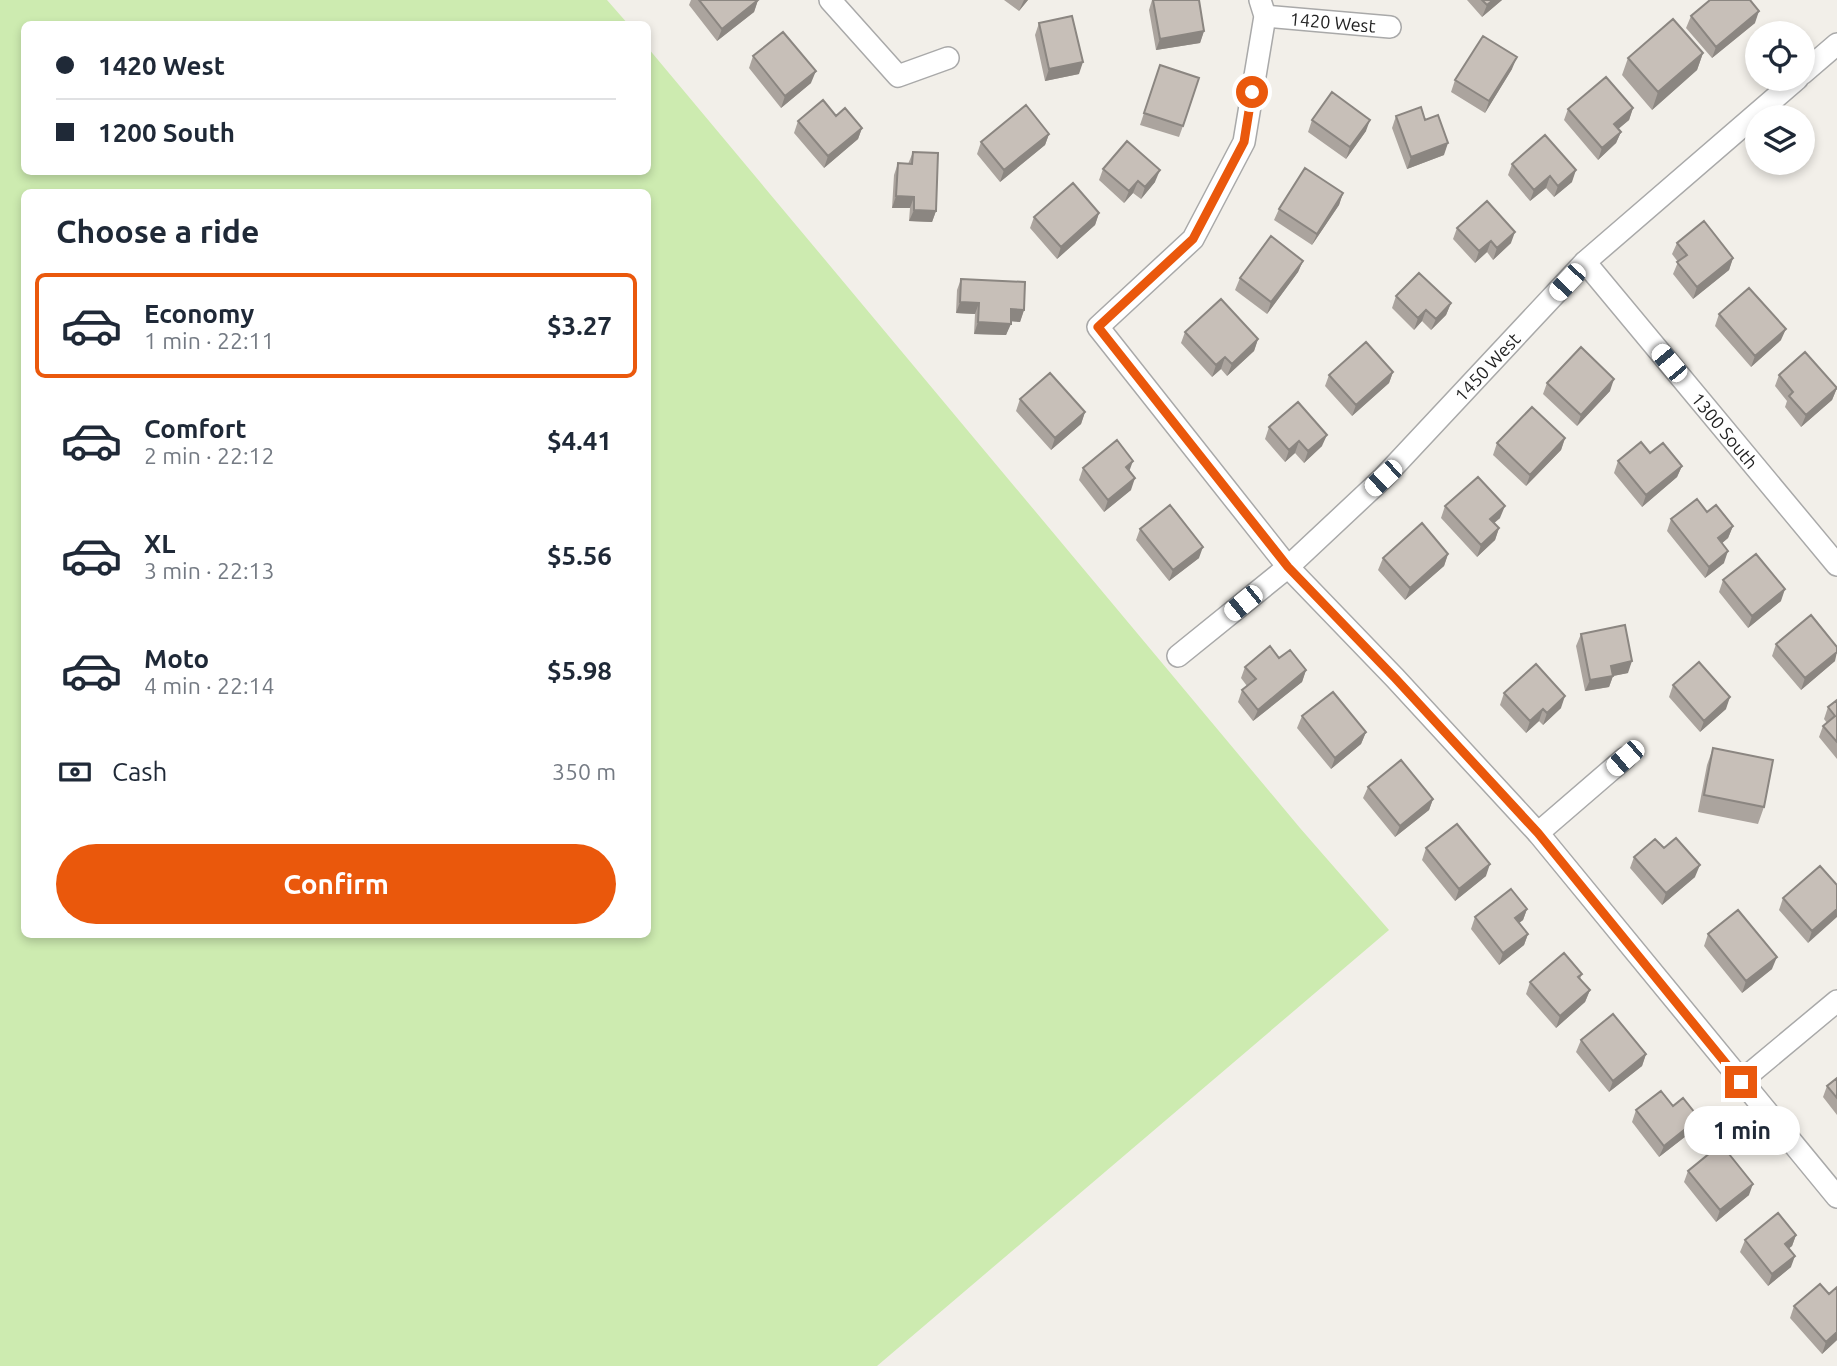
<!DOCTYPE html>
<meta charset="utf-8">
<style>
:root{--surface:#fff;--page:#f2f2f3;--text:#1f2937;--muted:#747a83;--line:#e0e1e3;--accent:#ea580c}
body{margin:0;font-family:Ubuntu,sans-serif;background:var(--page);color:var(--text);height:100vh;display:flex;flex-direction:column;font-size:26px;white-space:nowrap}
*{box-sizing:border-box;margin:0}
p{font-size:23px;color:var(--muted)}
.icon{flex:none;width:38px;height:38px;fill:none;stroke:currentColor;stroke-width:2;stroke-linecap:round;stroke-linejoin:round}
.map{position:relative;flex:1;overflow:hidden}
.panel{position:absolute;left:21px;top:189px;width:630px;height:749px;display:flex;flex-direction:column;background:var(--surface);border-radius:10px;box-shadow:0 4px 10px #0003}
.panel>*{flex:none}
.top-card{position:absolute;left:21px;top:21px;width:630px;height:154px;border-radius:10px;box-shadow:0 4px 10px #0003;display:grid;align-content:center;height:154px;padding:0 35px;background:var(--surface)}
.tools{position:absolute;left:1745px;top:21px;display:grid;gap:14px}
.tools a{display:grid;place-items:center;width:70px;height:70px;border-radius:50%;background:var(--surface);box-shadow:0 4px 10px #0003;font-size:35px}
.end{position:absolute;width:32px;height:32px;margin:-16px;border:9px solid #ea580c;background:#fff;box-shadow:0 0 0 4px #fff}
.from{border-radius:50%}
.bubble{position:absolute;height:49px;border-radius:24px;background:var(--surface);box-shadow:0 4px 10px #0003;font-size:23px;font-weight:700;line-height:49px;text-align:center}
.car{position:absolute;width:21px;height:42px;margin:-21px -10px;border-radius:9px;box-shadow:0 0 5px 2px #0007;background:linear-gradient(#fff 24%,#345 0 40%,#fff 0 76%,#345 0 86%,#fff 0)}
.top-card b{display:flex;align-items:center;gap:24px;height:66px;font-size:26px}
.top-card b+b{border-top:2px solid var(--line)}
.top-card i{width:18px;height:18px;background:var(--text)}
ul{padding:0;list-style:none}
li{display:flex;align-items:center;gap:21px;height:105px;margin:0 14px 10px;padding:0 21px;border:4px solid transparent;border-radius:10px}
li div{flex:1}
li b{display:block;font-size:26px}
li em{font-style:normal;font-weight:700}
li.selected{border-color:var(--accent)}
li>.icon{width:63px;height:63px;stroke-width:1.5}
h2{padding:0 35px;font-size:32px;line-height:84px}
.pay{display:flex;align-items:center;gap:18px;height:77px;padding:0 35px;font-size:26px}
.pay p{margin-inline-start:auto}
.cta{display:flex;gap:14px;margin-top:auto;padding:14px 35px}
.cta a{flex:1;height:80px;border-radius:42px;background:var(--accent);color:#fff;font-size:28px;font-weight:700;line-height:80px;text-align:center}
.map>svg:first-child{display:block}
.grass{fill:#cdebb0;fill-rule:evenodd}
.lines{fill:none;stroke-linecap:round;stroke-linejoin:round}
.street-casing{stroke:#a9a9a9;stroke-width:24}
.street{stroke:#fff;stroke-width:21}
.wall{fill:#aba49e}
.shaded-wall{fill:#8b8681}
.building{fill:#c7bfb8;stroke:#8b8681;stroke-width:2}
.route{stroke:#ea580c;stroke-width:9}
.labels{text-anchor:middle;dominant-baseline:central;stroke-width:7;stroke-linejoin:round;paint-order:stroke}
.street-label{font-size:18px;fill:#222;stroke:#fff}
</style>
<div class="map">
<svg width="1837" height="1366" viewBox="0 0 1837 1366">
<rect width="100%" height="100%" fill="#f2efe9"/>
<path class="grass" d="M0 0H607L628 24H24V172H648V48L1300 828 1389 930 877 1366H0ZM24 192H648V934H24Z"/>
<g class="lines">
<g class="street-casing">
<g id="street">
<path d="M830 0 898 76 948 58"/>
<path d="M1260 0 1265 16 1244 142 1193 239 1098 327 1288 567 1395 678 1538 833 1837 1197"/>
<path id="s1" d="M1265 16 1390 27"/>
<path d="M1802 74 1837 44"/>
<path id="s2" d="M1585 262 1837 565"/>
<path id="s3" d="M1178 656 1288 567 1383 478 1585 262 1797 79"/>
<path d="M1538 833 1625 758"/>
<path d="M1741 1081 1837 1001"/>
</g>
</g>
<use href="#street" class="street"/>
</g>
<path class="wall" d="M691 0H758L754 12 717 41 689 5Z
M1004 0H1028L1019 11Z
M1152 0H1199L1204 31 1200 43 1156 50 1149 10Z
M1467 0H1502L1482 17Z
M1691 16 1755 23 1712 58 1686 28Z
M1039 23 1079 74 1045 81 1035 35Z
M1703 53 1697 70 1652 110 1622 75 1628 58Z
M753 56 811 83 781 108 749 68Z
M1160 65 1183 126 1179 137 1140 125Z
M1512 69 1485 113 1451 92 1455 80Z
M1633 108 1629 120 1618 129 1621 132 1616 143 1598 160 1564 120 1568 109Z
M1396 116 1425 120 1444 155 1407 169 1392 128Z
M1312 120 1366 131 1346 159 1308 132Z
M798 121 862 128 858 139 824 168 794 133Z
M1049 134 1045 145 1000 182 977 154 981 142Z
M913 152 936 211 932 222 909 221 910 208H892L894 175 898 163 908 164Z
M1512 164 1572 182 1554 197 1546 188 1530 201 1508 175Z
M1103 169 1155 182 1141 199 1133 193 1124 203 1099 180Z
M1343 193 1339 205 1312 245 1274 220 1279 209Z
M1099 213 1095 225 1057 259 1030 228 1034 217Z
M1457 228 1511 243 1493 260 1487 252 1475 263 1453 239Z
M1677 243 1733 258 1729 270 1693 299 1673 274 1678 262 1672 254Z
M1303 261 1298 272 1267 314 1235 290 1240 278Z
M961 279 1024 310 1020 322 1011 321 1006 335 974 334 975 314 956 313 957 290Z
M1396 296 1451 303 1446 315 1431 330 1422 321 1414 330 1392 308Z
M1719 314 1781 340 1751 367 1715 326Z
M1185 332 1258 339 1254 351 1227 376 1221 369 1212 377 1181 343Z
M1393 372 1389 383 1352 416 1325 386 1329 375Z
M1779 375 1837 388 1832 400 1801 427 1785 407 1787 401 1775 386Z
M1547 383 1610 391 1577 426 1543 394Z
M1020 399 1085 412 1081 424 1051 450 1016 411Z
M1269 427 1322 446 1304 463 1295 453 1285 462 1265 439Z
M1565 438 1561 450 1526 486 1493 455 1497 443Z
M1650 453 1682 466 1677 477 1642 507 1614 473 1618 461Z
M1083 468 1130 471 1131 490 1104 512 1079 480Z
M1445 506 1500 518 1494 523 1499 528 1495 540 1477 557 1441 518Z
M1707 512 1733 526 1728 538 1722 543 1724 563 1705 578 1667 531 1671 519Z
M1140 529 1199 558 1169 581 1136 540Z
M1448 554 1444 566 1405 600 1378 570 1383 558Z
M1723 580 1781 601 1748 628 1719 592Z
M1581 634 1628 673 1613 676 1609 687 1585 691 1576 646Z
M1776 644 1835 661 1801 690 1772 656Z
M1279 658 1306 670 1302 682 1253 721 1238 702 1242 690 1247 686 1241 678 1245 667Z
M1673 685 1726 709 1700 732 1669 697Z
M1504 693 1561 708 1543 725 1539 721 1526 733 1500 705Z
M1837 700V759L1819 737 1823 726 1827 723 1824 719 1828 707Z
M1302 716 1366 732 1361 744 1331 769 1297 728Z
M1713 748 1764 807 1758 824 1698 812 1707 765Z
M1368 787 1433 799 1429 810 1395 837 1363 798Z
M1426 848 1486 876 1455 901 1422 860Z
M1664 848 1695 877 1662 905 1630 868 1634 857Z
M1837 885 1808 943 1779 910 1783 898Z
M1527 909 1523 920 1519 923 1528 934 1524 945 1499 965 1471 929 1475 917Z
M1708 934 1772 969 1742 993 1704 946Z
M1582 974 1580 979 1590 990 1585 1002 1556 1028 1526 994 1530 982Z
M1581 1040 1646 1054 1642 1066 1609 1092 1576 1052Z
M1837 1078V1115L1823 1097 1827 1086Z
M1673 1106 1699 1118 1695 1129 1659 1157 1632 1122 1636 1110Z
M1688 1171 1749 1195 1716 1222 1684 1182Z
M1796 1235 1792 1246 1789 1248 1791 1267 1768 1286 1740 1252 1745 1240Z
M1829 1294 1837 1340 1822 1354 1790 1318 1794 1306Z"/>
<path class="shaded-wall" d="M758 0 754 12 717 41 722 29Z
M1024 0H1028L1019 11Z
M1493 0H1502L1482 17 1487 5Z
M1759 11 1755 23 1712 58 1716 47Z
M1204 31 1200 43 1156 50 1160 39Z
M1703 53 1697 70 1652 110 1658 92Z
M1517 57 1512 69 1485 113 1489 101Z
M1083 62 1079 74 1045 81 1049 69Z
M816 71 811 83 781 108 785 96Z
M1633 108 1629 120 1610 136 1614 124Z
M1370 120 1366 131 1346 159 1350 147Z
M862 128 858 139 824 168 828 156Z
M1621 132 1616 143 1598 160 1602 148Z
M1049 134 1045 145 1000 182 1004 170Z
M1448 143 1444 155 1407 169 1411 157Z
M1160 170 1155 182 1141 199 1145 187Z
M1576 170 1572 182 1554 197 1558 186Z
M1550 176 1546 188 1530 201 1534 190Z
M1138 181 1133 193 1124 203 1129 191Z
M1343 193 1339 205 1312 245 1317 234Z
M896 196 914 197 910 208H892Z
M914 210 936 211 932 222 909 221Z
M1099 213 1095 225 1057 259 1061 247Z
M1515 232 1511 243 1493 260 1497 248Z
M1491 241 1487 252 1475 263 1479 251Z
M1733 258 1729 270 1693 299 1697 287Z
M1303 261 1298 272 1267 314 1271 302Z
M960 302 979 303 975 314 956 313Z
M1451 303 1446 315 1431 330 1436 319Z
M1011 309 1024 310 1020 322 1007 321Z
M1426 310 1422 321 1414 330 1418 318Z
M978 322 1011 324 1006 335 974 334Z
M1786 329 1781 340 1751 367 1755 356Z
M1258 339 1254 351 1227 376 1232 364Z
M1225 357 1221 369 1212 377 1216 365Z
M1393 372 1389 383 1352 416 1356 405Z
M1614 379 1610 391 1577 426 1581 415Z
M1837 388 1832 400 1801 427 1806 415Z
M1085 412 1081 424 1051 450 1055 438Z
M1327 435 1322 446 1304 463 1308 451Z
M1565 438 1561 450 1526 486 1530 475Z
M1299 441 1295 453 1285 462 1289 450Z
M1133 461 1129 472 1126 467Z
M1682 466 1677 477 1642 507 1646 495Z
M1135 478 1131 490 1104 512 1108 500Z
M1505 506 1500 518 1486 530 1490 519Z
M1733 526 1728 538 1714 550 1718 538Z
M1499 528 1495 540 1477 557 1481 545Z
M1203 547 1199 558 1169 581 1173 570Z
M1728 551 1724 563 1705 578 1709 567Z
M1448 554 1444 566 1405 600 1410 588Z
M1785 589 1781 601 1748 628 1752 616Z
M1837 652 1835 661 1801 690 1805 678Z
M1632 661 1628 673 1613 676 1609 687 1585 691 1590 680 1611 666Z
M1306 670 1302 682 1253 721 1258 710Z
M1565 696 1561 708 1543 725 1547 713Z
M1730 697 1726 709 1700 732 1704 721Z
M1543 709 1539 721 1526 733 1530 721Z
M1366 732 1361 744 1331 769 1335 758Z
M1433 799 1429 810 1395 837 1400 826Z
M1490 864 1486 876 1455 901 1459 889Z
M1700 865 1695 877 1662 905 1666 893Z
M1527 909 1523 920 1511 929 1515 918Z
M1837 909V917L1808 943 1812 931Z
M1528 934 1524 945 1499 965 1503 953Z
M1777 957 1772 969 1742 993 1746 981Z
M1590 990 1585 1002 1556 1028 1560 1016Z
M1646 1054 1642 1066 1609 1092 1613 1081Z
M1699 1118 1695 1129 1659 1157 1664 1146Z
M1753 1184 1749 1195 1716 1222 1720 1210Z
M1796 1235 1792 1246 1781 1255 1785 1244Z
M1795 1256 1791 1267 1768 1286 1772 1274Z
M1837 1332V1340L1822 1354 1826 1342Z"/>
<path class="building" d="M699 0H758L722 29Z
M1153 0H1199L1204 31 1160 39Z
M1482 0H1493L1487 5Z
M1710 0H1750L1759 11 1716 47 1691 16Z
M1072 16 1083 62 1049 69 1039 23Z
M1673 19 1703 53 1658 92 1628 58Z
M783 32 816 71 785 96 753 56Z
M1483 36 1517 57 1489 101 1455 80Z
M1160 65 1199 78 1183 126 1144 113Z
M1606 77 1633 108 1614 124 1621 132 1602 148 1568 109Z
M1332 92 1370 120 1350 147 1312 120Z
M823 100 836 116 845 108 862 128 828 156 798 121Z
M1026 105 1049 134 1004 170 981 142Z
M1421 107 1425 120 1438 115 1448 143 1411 157 1396 116Z
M1545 135 1576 170 1558 186 1550 176 1534 190 1512 164Z
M1127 141 1160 170 1145 187 1138 181 1129 191 1103 169Z
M913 152 938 153 936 211 914 210V197L896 196 898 163 912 164Z
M1305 168 1343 193 1317 234 1279 209Z
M1073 183 1099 213 1061 247 1034 217Z
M1487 201 1515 232 1497 248 1491 241 1479 251 1457 228Z
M1704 221 1733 258 1697 287 1677 262 1687 255 1677 243Z
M1271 236 1303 261 1271 302 1240 278Z
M1419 273 1451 303 1436 319 1426 310 1418 318 1396 296Z
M961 279 1025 282 1024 310 1011 309V324L978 322 979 303 960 302Z
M1749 288 1786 329 1755 356 1719 314Z
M1221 299 1258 339 1232 364 1225 357 1216 365 1185 332Z
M1366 342 1393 372 1356 405 1329 375Z
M1581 347 1614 379 1581 415 1547 383Z
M1805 352 1837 388 1806 415 1789 396 1793 392 1779 375Z
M1050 373 1085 412 1055 438 1020 399Z
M1298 402 1327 435 1308 451 1299 441 1289 450 1269 427Z
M1532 407 1565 438 1530 475 1497 443Z
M1117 440 1133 461 1126 467 1135 478 1108 500 1083 468Z
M1641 442 1650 453 1663 443 1682 466 1646 495 1618 461Z
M1478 477 1505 506 1490 519 1499 528 1481 545 1445 506Z
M1697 499 1707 512 1716 505 1733 526 1718 538 1728 551 1709 567 1671 519Z
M1170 505 1203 547 1173 570 1140 529Z
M1422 523 1448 554 1410 588 1383 558Z
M1756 554 1785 589 1752 616 1723 580Z
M1811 615 1837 647V652L1805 678 1776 644Z
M1625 625 1632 661 1611 666 1613 676 1590 680 1581 634Z
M1270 646 1279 658 1290 650 1306 670 1258 710 1242 690 1256 679 1245 667Z
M1699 662 1730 697 1704 721 1673 685Z
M1536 664 1565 696 1547 713 1543 709 1530 721 1504 693Z
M1333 692 1366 732 1335 758 1302 716Z
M1837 700V742L1823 726 1835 716 1828 707Z
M1713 748 1773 760 1764 807 1704 795Z
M1401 760 1433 799 1400 826 1368 787Z
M1457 824 1490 864 1459 889 1426 848Z
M1676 838 1700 865 1666 893 1634 857 1655 839 1664 848Z
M1820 866 1837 885V909L1812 931 1783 898Z
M1511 889 1527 909 1515 918 1528 934 1503 953 1475 917Z
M1738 910 1777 957 1746 981 1708 934Z
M1564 953 1582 974 1578 977 1590 990 1560 1016 1530 982Z
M1613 1014 1646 1054 1613 1081 1581 1040Z
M1837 1078V1098L1827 1086Z
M1661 1091 1673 1106 1683 1098 1699 1118 1664 1146 1636 1110Z
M1721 1144 1753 1184 1720 1210 1688 1171Z
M1778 1213 1796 1235 1785 1244 1795 1256 1772 1274 1745 1240Z
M1820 1284 1829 1294 1837 1287V1332L1826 1342 1794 1306Z"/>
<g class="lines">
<path class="route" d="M1252 92 1244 142 1193 239 1098 327 1288 567 1395 678 1538 833 1741 1082"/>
</g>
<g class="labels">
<g class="street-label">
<text stroke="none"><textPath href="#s1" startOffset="68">1420 West</textPath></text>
<text stroke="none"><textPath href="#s3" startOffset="424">1450 West</textPath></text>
<text stroke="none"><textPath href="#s2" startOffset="219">1300 South</textPath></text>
</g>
</g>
</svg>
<div class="tools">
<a><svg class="icon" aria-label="locate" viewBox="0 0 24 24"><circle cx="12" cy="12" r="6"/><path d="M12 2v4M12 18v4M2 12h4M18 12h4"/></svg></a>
<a><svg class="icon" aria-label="layers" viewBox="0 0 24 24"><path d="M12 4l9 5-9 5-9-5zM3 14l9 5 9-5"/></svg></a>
</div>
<i class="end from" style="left:1252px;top:92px"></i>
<i class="end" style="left:1741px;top:1082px"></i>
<div class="bubble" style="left:1684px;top:1106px;width:116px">1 min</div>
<i class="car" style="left:1567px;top:282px;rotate:223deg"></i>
<i class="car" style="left:1669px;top:363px;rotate:320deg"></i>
<i class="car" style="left:1383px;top:478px;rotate:227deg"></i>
<i class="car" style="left:1243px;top:603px;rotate:231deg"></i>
<i class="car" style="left:1625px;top:758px;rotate:229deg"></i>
<div class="top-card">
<b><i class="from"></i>1420 West</b>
<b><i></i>1200 South</b>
</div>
<section class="panel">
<h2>Choose a ride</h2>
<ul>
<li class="selected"><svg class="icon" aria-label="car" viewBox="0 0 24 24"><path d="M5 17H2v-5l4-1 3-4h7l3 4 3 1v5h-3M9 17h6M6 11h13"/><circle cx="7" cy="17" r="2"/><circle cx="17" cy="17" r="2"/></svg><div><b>Economy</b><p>1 min · 22:11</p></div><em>$3.27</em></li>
<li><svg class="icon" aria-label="car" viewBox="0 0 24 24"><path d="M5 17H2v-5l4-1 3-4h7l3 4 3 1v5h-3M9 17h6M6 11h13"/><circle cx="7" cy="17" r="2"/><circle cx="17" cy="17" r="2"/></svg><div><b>Comfort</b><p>2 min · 22:12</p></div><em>$4.41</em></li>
<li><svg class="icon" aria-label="car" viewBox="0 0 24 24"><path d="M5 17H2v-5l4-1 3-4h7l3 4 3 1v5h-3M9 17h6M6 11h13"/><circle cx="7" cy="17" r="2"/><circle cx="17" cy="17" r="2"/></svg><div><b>XL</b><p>3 min · 22:13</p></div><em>$5.56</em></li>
<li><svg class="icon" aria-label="car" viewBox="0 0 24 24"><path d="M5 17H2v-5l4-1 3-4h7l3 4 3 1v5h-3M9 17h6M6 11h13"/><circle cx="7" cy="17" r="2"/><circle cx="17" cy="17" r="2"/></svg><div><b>Moto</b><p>4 min · 22:14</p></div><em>$5.98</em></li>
</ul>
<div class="pay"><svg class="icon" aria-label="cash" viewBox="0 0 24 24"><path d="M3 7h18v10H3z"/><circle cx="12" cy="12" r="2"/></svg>Cash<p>350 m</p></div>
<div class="cta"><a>Confirm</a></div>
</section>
</div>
